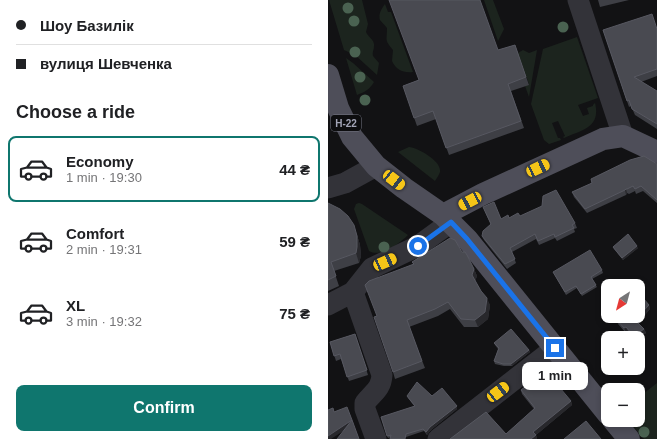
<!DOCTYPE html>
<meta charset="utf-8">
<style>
:root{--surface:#fff;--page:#f2f2f2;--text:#202124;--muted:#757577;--line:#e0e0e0;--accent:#0f766e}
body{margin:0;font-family:Helvetica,sans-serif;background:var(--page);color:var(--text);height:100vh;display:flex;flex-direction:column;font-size:15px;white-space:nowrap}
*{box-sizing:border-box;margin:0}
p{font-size:13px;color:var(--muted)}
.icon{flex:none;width:22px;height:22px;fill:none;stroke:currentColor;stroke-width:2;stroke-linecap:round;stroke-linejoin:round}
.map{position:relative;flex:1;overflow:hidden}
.side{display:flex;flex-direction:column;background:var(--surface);width:328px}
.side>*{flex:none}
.banner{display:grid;align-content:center;height:88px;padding:0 16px;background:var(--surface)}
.needle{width:26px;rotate:216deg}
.fabs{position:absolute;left:273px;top:279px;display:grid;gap:8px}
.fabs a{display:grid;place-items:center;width:44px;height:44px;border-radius:8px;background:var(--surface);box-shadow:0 2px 6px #0003;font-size:20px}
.end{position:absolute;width:18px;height:18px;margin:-9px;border:5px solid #1a73e8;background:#fff;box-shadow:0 0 0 2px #fff}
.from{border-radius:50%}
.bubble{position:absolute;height:28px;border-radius:8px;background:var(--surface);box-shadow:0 2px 6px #0003;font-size:13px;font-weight:600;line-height:28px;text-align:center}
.car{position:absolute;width:12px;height:24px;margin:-12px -6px;border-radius:5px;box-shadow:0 0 3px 1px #0007;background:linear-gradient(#f5c518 24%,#345 0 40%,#f5c518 0 76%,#345 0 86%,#f5c518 0)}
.banner b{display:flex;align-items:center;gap:14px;height:38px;font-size:15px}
.banner b+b{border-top:1px solid var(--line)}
.banner i{width:10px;height:10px;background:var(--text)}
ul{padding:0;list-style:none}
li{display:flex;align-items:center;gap:12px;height:66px;margin:0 8px 6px;padding:0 8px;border:2px solid transparent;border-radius:8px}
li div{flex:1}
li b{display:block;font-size:15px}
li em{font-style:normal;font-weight:600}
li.current{border-color:var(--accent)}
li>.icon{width:36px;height:36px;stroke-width:1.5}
h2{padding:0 16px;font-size:18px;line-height:48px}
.primary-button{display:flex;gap:8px;margin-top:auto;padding:8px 16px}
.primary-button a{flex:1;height:46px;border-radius:8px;background:var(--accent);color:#fff;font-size:16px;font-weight:600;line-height:46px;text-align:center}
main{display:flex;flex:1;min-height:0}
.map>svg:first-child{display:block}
.green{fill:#1c241e}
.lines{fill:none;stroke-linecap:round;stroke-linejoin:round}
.minor{stroke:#333339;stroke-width:21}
.major{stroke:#4e4e59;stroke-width:22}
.tree{fill:#4a6251}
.wall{fill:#3e3f45}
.shaded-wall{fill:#28282c}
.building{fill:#494a51;stroke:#575861}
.route{stroke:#1a73e8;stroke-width:5}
.labels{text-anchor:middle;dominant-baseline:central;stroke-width:4;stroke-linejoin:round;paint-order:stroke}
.shield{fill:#0d0d0f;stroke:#757784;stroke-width:1}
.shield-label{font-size:10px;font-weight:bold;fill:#a2a4b6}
</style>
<main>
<section class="side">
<div class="banner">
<b><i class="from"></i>Шоу Базилік</b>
<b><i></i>вулиця Шевченка</b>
</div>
<h2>Choose a ride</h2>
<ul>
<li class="current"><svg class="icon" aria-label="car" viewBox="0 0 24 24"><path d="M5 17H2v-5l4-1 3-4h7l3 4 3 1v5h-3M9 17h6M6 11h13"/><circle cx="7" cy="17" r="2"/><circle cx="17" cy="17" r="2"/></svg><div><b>Economy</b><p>1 min · 19:30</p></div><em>44 ₴</em></li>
<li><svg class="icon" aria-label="car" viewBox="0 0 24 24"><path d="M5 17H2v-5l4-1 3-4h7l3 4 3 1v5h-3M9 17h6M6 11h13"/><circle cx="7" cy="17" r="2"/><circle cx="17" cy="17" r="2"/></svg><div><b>Comfort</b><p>2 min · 19:31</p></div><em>59 ₴</em></li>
<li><svg class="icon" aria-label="car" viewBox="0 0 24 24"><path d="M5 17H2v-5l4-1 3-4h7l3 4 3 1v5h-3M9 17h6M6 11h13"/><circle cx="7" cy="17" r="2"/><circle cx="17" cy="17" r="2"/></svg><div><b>XL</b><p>3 min · 19:32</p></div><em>75 ₴</em></li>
</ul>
<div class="primary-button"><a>Confirm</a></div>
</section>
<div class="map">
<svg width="329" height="439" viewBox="0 0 329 439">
<rect width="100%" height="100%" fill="#121214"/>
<path class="green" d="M1 0H34L40 24 38 32C40 37 47 40 46 46 46 50 44 52 45 56L51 63 49 75 27 55 16 50Z
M156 0H165L176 29 170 41Z
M57 4 60 12H63L85 72C75 73 68 70 64 61L65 50C56 39 59 41 59 28 57 25 54 23 52 20 50 14 54 8 57 4Z
M249 37 270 98 250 105 255 116 261 114 259 108 265 106V105L267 103C273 128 254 130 236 138L235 137 237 136 230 121 224 123 230 138H232L233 140 221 144 216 140 203 104 215 49Z
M195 50 201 53 209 50 201 97 197 86 201 84 190 53Z
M18 58 25 63 46 82C42 89 37 92 29 95Z
M81 147C90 148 114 161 112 172 111 175 108 179 107 181L70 152Z
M31 203 34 204 80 235C72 243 53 258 41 251L26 209 28 204Z
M329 383V439H316L300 420H310V398Z"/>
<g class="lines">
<path class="minor" d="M250 0 295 136
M0 188 17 183 48 166
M0 305 25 292
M48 439 37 409V403C45 392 53 390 54 375L25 292 44 268 90 246 123 222
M110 439 227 348"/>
<path class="major" d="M0 75 10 108 24 137 48 166 76 188 115 215 139 239 280 414
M115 215 155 194 275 139 295 136 329 152
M285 420 301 439"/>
</g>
<g class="tree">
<circle cx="20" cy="8" r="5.5"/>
<circle cx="26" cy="21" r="5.5"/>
<circle cx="235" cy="27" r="5.5"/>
<circle cx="27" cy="52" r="5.5"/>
<circle cx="32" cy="77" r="5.5"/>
<circle cx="37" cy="100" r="5.5"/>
<circle cx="56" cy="247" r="5.5"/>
<circle cx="316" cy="432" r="5.5"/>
</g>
<path class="wall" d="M270 0H301L272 7Z
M329 28V76L313 82 329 91V129L307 115 303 106 301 107 275 30Z
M187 45 201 85 183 91 196 128 121 155 108 119 89 126 75 86 91 80 170 50Z
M329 164V203L315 191 308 194 307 191 301 194 299 193 298 195 259 213 246 197 244 192 264 183 263 179Z
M0 203 29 235 32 245 33 256 31 263 6 271 11 286 0 291Z
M155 207 173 219 192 216 247 223 249 228 246 229 247 232 229 241 227 238 211 245 208 239 184 252 188 263 179 269 156 240 154 236 163 225Z
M285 247 310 248 295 260 286 249Z
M134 252 146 269 149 276 147 281 162 305 160 319 150 327H136L122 309 110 316 81 327 97 368 67 379 65 372 85 264 84 262Z
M274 270 275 273 264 279 269 287 254 296 249 288 238 295 225 272Z
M321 305 322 309 310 323 316 329 318 333 310 338H306L300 331 298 333 290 324 289 320 290 319 288 316H310Z
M27 334 40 375 21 381 13 359 8 361 2 342Z
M166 343 201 350 202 352 184 366H176L167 364 166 361 170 349 167 345Z
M193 390 243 401 244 405 208 435 209 439H122L178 434 206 409 194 394Z
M79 396H104L129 406V409L103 430 99 435 96 431 78 437H63L60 438 53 417 87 407 80 398Z"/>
<path class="shaded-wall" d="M298 189 299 193 298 195 297 190Z
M26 225 32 245 33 256 31 263 28 253Z
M309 246 310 248 295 260 294 258Z
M146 269 149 276 147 282 144 275Z
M159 298 162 305 160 319 150 327 147 320Z
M321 305 322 309 309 324 307 320Z
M298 327 300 331 298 333 296 328Z
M316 329 318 333 310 339V338H307L306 336Z
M201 350 202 352 184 366 183 364Z
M243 401 244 405 208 435 209 439H203L205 432Z
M129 406V409L103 430 99 435 98 432 102 427Z
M24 420 26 424 3 439H0V436Z"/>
<path class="building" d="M61 0H152L170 50 187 45 198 77 180 84 193 121 118 148 105 111 86 118 75 86 91 80Z
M324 14 329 29V69L306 77 329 91V124L304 109 301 100 299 101 275 30Z
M316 156 329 164V200L313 186 307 189 305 186 299 189H298L297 190 257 209 244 192 264 183 263 179 302 160Z
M228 190 247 223 244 225 246 228 227 237 226 234 210 241 207 234 182 248 187 259 177 264 154 236 155 231 163 224 155 207 166 202 173 219 180 215 181 218 190 213 192 216 214 206 215 196Z
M0 203 12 209 20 216 26 225 29 236V247L28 253 3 262 8 276 0 280Z
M300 234 309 246 294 258 285 247Z
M122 238 127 240 134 252H137L139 255 146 269 144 275 153 291 159 298 157 312 147 320 133 319 120 302 107 309 79 320 94 361 65 372 46 317 49 316 37 285 41 281 86 264 84 262Z
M262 250 274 270 263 277 268 285 253 294 248 286 237 292 225 272Z
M310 292 321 305 307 320 316 329 306 336 298 327 296 328 289 320 291 318 290 316H310Z
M183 329 201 350 183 364H175L166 361 171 348 166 343Z
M27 334 39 370 19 377 12 354 6 356 2 342Z
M217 370 243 401 205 432 208 435 203 439H122L158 412 178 434 207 408 193 390Z
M89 382 104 396 114 388 129 406 102 427 98 432 95 429 78 434 77 439H62L63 435 59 436 53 417 87 406 79 396Z
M19 407 24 420 0 436V410L5 408 6 412Z
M24 420 31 439H9Z
M258 421 273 439H236Z"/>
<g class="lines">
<path class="route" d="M90 246 123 222 139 239 227 348"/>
</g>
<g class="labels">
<rect class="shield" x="3" y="115" width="30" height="16" rx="3"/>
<g class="shield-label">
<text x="18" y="123">Н-22</text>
</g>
</g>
</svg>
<div class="fabs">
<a><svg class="needle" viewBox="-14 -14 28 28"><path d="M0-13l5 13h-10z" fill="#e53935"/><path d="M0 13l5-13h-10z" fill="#757577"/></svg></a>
<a>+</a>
<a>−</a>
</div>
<i class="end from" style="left:90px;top:246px"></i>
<i class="end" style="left:227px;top:348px"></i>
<div class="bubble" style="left:194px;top:362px;width:66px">1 min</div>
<i class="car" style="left:210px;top:168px;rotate:65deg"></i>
<i class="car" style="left:66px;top:180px;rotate:128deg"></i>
<i class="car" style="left:142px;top:201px;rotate:242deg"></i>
<i class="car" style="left:57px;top:262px;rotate:66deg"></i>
<i class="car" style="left:170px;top:392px;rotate:52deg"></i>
</div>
</main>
